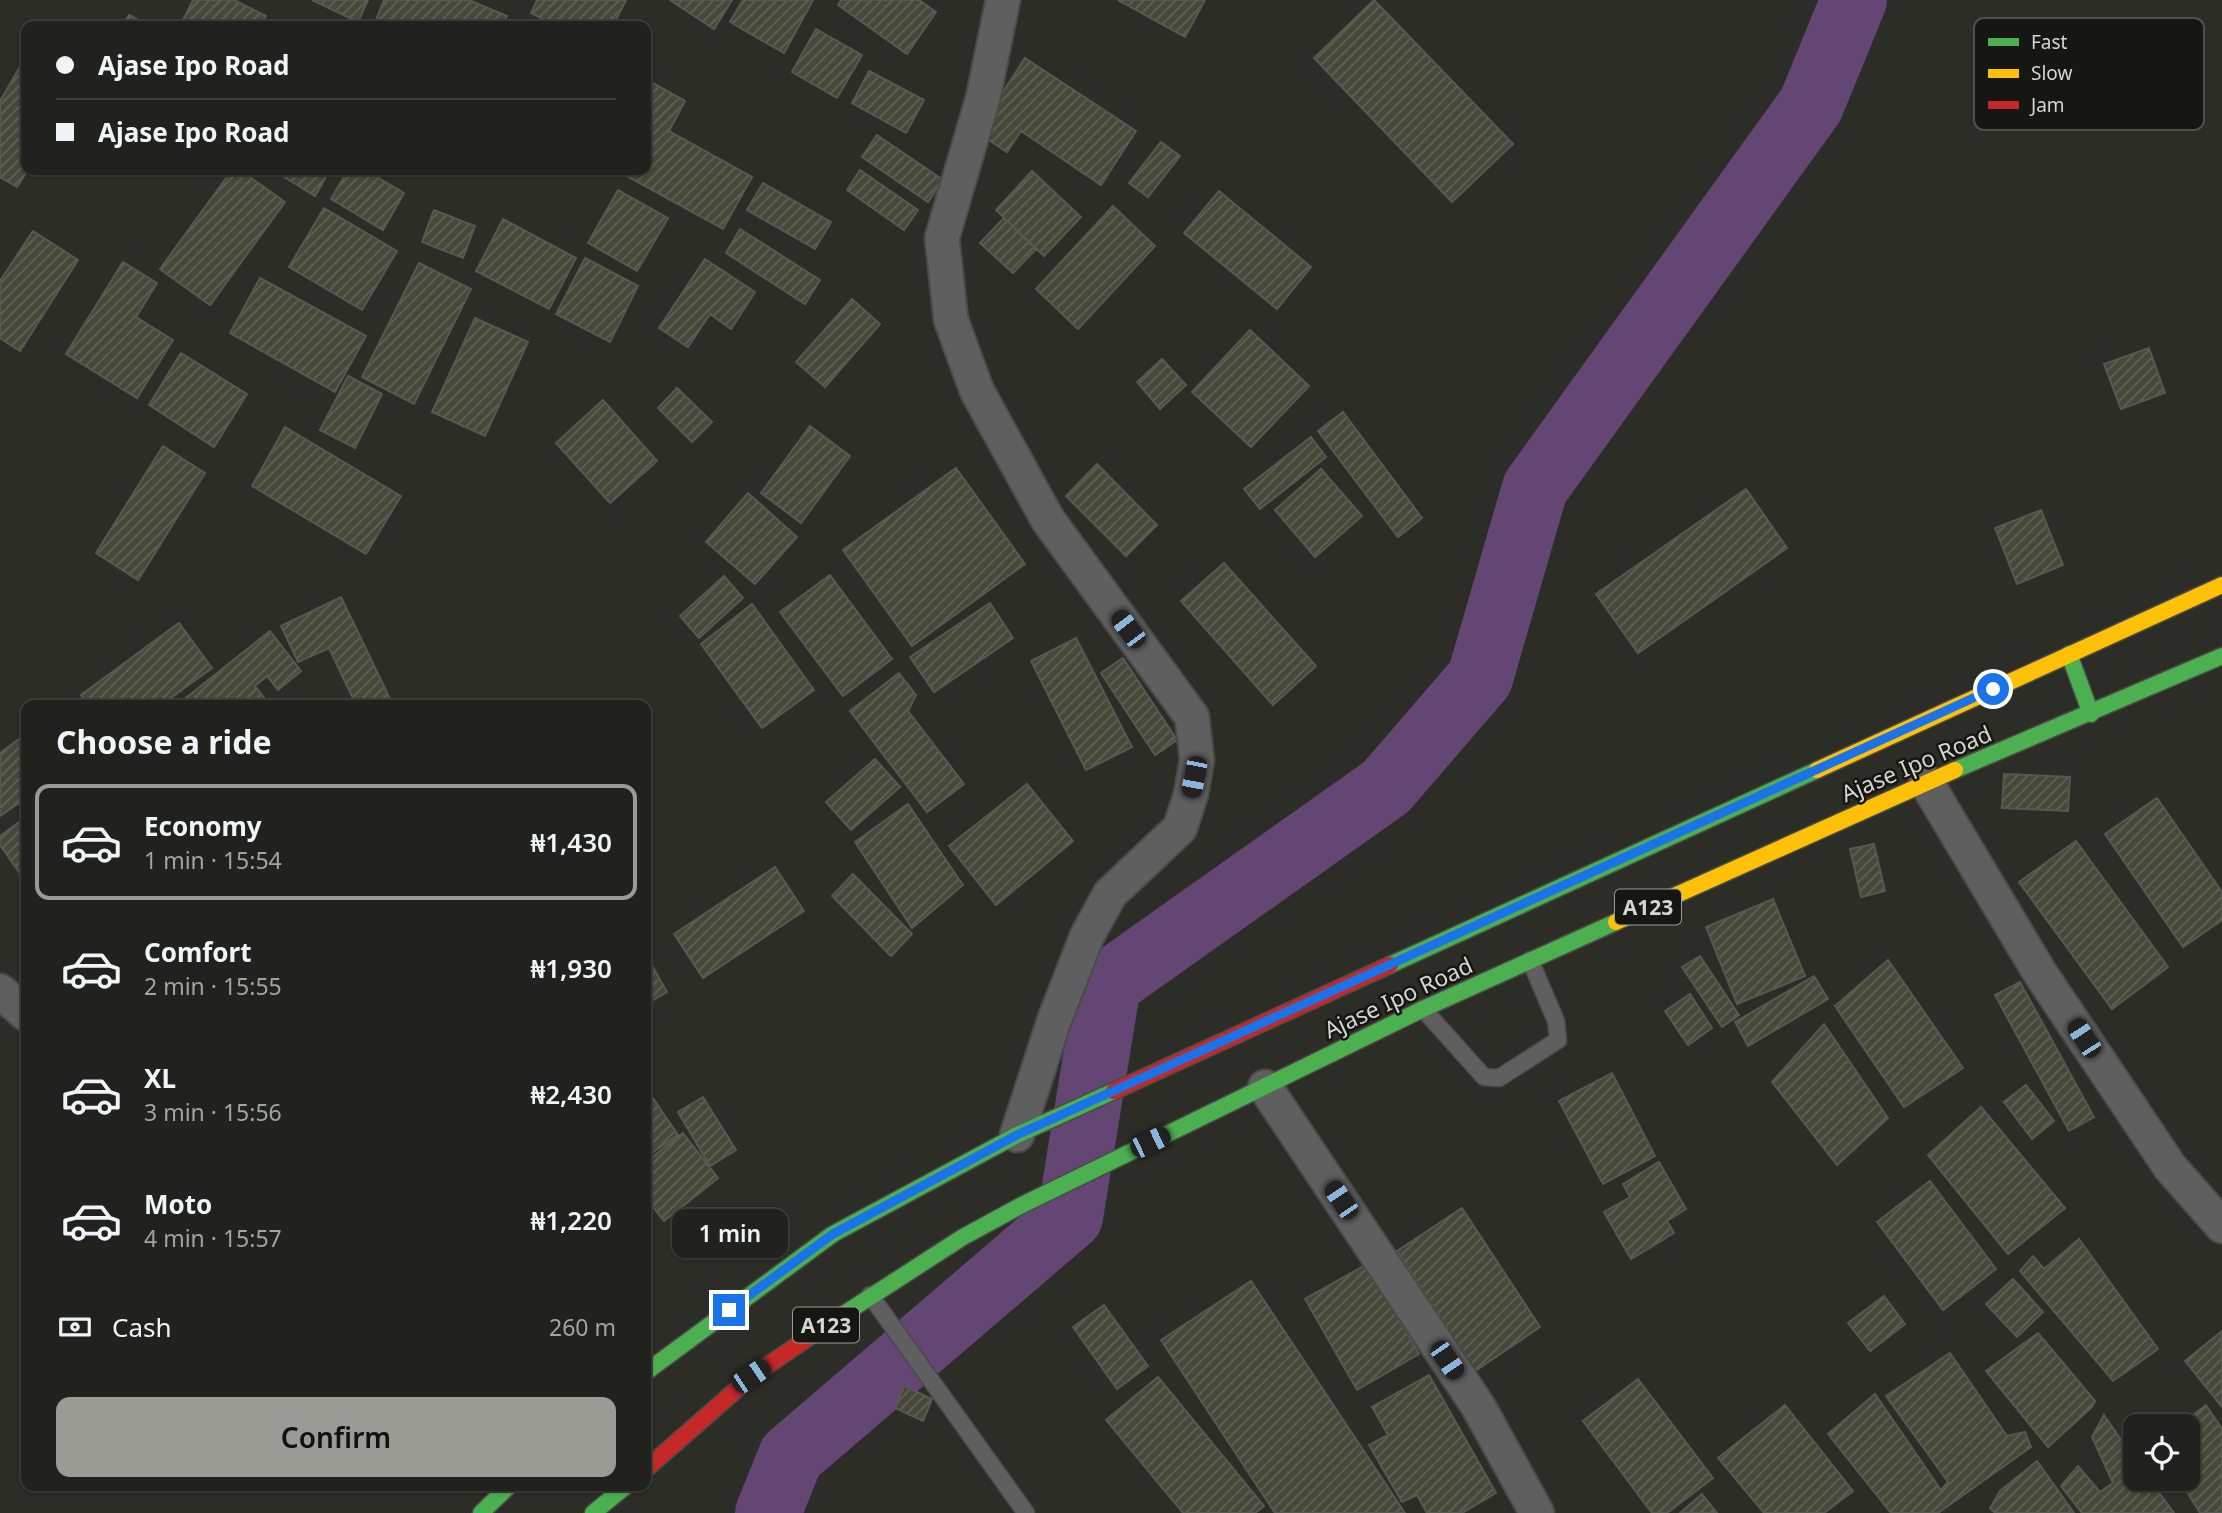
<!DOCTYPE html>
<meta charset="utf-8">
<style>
:root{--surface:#21221d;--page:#292a26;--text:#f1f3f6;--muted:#a2a4a4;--line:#3e3f3b;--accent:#999b94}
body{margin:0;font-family:"Noto Sans",sans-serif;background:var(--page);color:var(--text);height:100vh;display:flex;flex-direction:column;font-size:26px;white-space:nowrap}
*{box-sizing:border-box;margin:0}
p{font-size:23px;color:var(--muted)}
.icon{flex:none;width:38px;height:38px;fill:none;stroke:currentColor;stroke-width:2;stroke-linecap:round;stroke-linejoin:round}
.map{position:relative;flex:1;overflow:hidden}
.panel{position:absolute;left:21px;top:700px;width:630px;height:791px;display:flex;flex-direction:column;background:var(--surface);border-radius:14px;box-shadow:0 2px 5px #0004,0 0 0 2px var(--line)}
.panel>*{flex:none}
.guide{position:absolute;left:21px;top:21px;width:630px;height:154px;border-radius:14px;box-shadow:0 2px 5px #0004,0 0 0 2px var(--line);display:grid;align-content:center;height:154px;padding:0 35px;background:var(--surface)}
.fabs{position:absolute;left:2123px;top:1414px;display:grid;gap:14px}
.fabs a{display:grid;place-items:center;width:77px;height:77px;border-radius:14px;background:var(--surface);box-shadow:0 2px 5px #0004,0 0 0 2px var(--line);font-size:35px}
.end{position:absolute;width:32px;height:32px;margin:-16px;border:9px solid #1a73e8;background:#fff;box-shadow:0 0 0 4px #fff}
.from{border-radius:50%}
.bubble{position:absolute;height:49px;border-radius:14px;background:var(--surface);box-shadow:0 2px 5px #0004,0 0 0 2px var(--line);font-size:23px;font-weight:600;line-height:49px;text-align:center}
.car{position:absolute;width:21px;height:42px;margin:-21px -10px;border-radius:9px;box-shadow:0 0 5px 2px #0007;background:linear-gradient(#222 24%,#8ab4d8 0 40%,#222 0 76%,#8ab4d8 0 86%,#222 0)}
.guide b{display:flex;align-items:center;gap:24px;height:66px;font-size:26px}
.guide b+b{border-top:2px solid var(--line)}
.guide i{width:18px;height:18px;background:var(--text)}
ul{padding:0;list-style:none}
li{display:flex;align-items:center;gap:21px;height:116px;margin:0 14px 10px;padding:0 21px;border:4px solid transparent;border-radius:14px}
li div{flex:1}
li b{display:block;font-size:26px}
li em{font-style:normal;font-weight:600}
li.selected{border-color:var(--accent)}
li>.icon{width:63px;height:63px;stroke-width:1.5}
h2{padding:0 35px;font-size:32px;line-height:84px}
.pay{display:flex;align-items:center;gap:18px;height:77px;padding:0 35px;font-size:26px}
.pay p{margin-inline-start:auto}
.button{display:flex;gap:14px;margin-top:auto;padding:14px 35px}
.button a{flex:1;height:80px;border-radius:14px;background:var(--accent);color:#111;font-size:28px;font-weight:600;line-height:80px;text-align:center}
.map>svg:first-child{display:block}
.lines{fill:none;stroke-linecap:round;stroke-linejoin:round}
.river{stroke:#644675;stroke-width:66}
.building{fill:url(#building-hatch);stroke:#575853;stroke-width:2}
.lane-casing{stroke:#494b46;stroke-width:19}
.street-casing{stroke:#494b46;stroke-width:37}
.fast-casing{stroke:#494b46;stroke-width:19}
.slow-casing{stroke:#494b46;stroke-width:19}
.jam-casing{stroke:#494b46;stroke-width:19}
.lane{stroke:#605f60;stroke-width:16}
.street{stroke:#605f60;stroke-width:33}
.fast{stroke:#4caf50;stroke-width:16}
.slow{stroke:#ffc107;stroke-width:16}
.jam{stroke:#c62828;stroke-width:16}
.route{stroke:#1a73e8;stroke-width:9}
.labels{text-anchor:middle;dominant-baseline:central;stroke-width:5;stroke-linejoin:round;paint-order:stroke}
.shield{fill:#161712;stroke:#9b9d96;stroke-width:2}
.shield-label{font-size:21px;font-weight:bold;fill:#d4d6cf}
.street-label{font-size:23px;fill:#d4d6cf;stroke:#161712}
.key{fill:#161712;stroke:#4f504b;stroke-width:2}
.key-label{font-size:19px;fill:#d4d6cf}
</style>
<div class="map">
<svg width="2222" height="1513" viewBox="0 0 2222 1513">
<defs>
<pattern id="building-hatch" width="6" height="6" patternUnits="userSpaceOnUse" patternTransform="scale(1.75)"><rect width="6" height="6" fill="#46483a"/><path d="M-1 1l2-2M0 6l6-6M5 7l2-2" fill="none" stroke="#606255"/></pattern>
</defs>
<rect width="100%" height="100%" fill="#2c2d27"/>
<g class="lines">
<path class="river" d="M768 1513 791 1456 1070 1217 1108 984 1386 787 1480 678 1535 488 1811 105 1854 0"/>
</g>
<path class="building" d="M193 0H234L266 16 262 26H180Z
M312 0H368L358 22Z
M384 0H469L507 16 502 26H377L374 25Z
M537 0H626L613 26H557L531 13Z
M670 0H732L714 29Z
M743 0H813L784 53 730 22Z
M841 0H919L936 12 907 54 838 5Z
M1118 0H1205L1185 37Z
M1374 0 1513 144 1452 202 1314 58Z
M129 15 149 26H122Z
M816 29 862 55 837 98 792 72Z
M1025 58 1136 131 1101 185 1021 131 1007 152 977 132Z
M24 60 28 170 17 187 0 177V101Z
M869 71 924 100 906 133 852 103Z
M646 79 685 101 669 131 752 177 723 229 616 170H646Z
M877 135 943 180 928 202 862 157Z
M1161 142 1180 156 1148 197 1129 183Z
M232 170H240L285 202 210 305 160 269Z
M273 170H330L315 196Z
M348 170H365L404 193 383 230 331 199Z
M860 170 918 210 904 230 847 190Z
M1032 171 1081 217 1044 256 996 210Z
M763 183 831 222 815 249 747 210Z
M618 190 668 218 637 271 588 243Z
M1219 191 1311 267 1277 309 1184 233Z
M1113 206 1155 246 1078 329 1036 289Z
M324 208 397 251 362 310 289 267Z
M434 210 475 226 463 258 422 242Z
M1004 218 1036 249 1013 273 980 243Z
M503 219 576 258 549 309 476 271Z
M740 229 820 280 805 304 726 253Z
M33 231 78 260 20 351 0 338V281Z
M585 258 638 286 610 342 556 314Z
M705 259 755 292 731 329 710 314 688 347 659 328Z
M123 262 157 283 136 317 173 340 137 398 66 354Z
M419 263 471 289 414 404 362 377Z
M260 278 366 336 335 392 230 333Z
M852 299 880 324 825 387 796 362Z
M475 318 528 342 485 436 432 412Z
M1250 330 1309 386 1251 447 1192 392Z
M2149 348 2165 393 2121 409 2104 364Z
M181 353 247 394 214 447 149 405Z
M1162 359 1186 385 1160 409 1137 382Z
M348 376 382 394 355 448 320 430Z
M677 388 712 422 692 442 658 408Z
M603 400 657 461 610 503 556 443Z
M1343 412 1422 518 1398 537 1318 431Z
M810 426 850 456 801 523 761 493Z
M285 427 401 496 366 554 252 486Z
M1311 437 1326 457 1260 509 1244 489Z
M163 446 205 473 138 580 96 553Z
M1097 464 1157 525 1126 556 1066 496Z
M956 468 1025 564 912 646 843 550Z
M1321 469 1362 516 1315 557 1275 510Z
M1746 489 1787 548 1638 653 1596 594Z
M748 493 797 537 755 584 706 542Z
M2041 510 2063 565 2017 584 1995 528Z
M1224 563 1316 666 1273 705 1181 601Z
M830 575 892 659 843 696 780 612Z
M724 576 743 598 699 638 680 616Z
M341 597 393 705H356L329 648 298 662 281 626Z
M990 603 1013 638 934 692 910 657Z
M752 604 814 690 762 728 701 644Z
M179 623 212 668 161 705H88L81 695Z
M270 631 301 671 278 690 267 676 255 686 268 703 264 705H177Z
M1076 638 1132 747 1086 770 1031 661Z
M1123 658 1177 740 1155 755 1101 673Z
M899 673 916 695 908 711 964 784 927 812 850 711Z
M26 734V798L0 816V753Z
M875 759 900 787 851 830 826 802Z
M2004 774 2070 777 2068 811 2002 808Z
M1027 784 1073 841 996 905 949 846Z
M2157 798 2222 892V920L2183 947 2105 834Z
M908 804 963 885 912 928 855 842Z
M26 817V882L0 845V836Z
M2076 841 2168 967 2112 1009 2019 882Z
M1874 844 1885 891 1861 897 1850 849Z
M775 867 804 911 703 978 674 934Z
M853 874 912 934 891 956 832 896Z
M1773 899 1805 976 1737 1004 1706 927Z
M646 955 667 992 646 1004Z
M1700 956 1739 1015 1722 1027 1682 967Z
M1888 960 1963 1068 1904 1107 1835 1006Z
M1814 976 1828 999 1748 1046 1735 1022Z
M2020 982 2094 1117 2069 1131 1995 995Z
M1690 994 1712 1028 1688 1045 1665 1011Z
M1824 1024 1888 1118 1837 1165 1772 1082Z
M1612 1073 1655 1156 1603 1184 1559 1101Z
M2026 1085 2054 1121 2032 1139 2004 1102Z
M646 1088 678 1135 646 1157Z
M703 1097 736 1150 710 1166 678 1112Z
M1981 1107 2065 1208 2008 1254 1928 1155Z
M683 1133 718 1178 664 1221 646 1198V1162Z
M1659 1162 1686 1209 1667 1221 1674 1233 1631 1259 1604 1212 1630 1197 1623 1184Z
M1930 1181 1996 1269 1943 1310 1877 1222Z
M1462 1208 1540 1327 1475 1371 1397 1251Z
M2079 1239 2158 1349 2113 1381 2020 1271 2033 1256 2044 1269Z
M1367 1264 1419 1354 1357 1390 1305 1299Z
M2013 1279 2043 1312 2017 1337 1986 1304Z
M1251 1281 1405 1513H1275L1161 1340Z
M1884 1296 1905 1324 1870 1351 1848 1323Z
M1104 1305 1148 1366 1117 1389 1073 1327Z
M2222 1331V1407L2185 1361Z
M2038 1333 2095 1401 2092 1407 2048 1447 1986 1371Z
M1950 1353 2007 1436 2025 1432 2031 1447 1938 1513H1891L1828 1434 1875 1394 1941 1490 1948 1482 1886 1396Z
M1429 1375 1496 1493 1462 1513H1427L1417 1495 1402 1502 1369 1445 1388 1435 1372 1407Z
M1158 1377 1264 1506 1255 1513H1183L1106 1420Z
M1638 1379 1713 1478 1667 1513H1652L1583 1421Z
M904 1386 932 1399 923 1421 895 1408Z
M1785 1405 1853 1491 1824 1513H1764L1718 1458Z
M2206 1405 2222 1429V1513H2200L2179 1479H2188V1426H2179Z
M2104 1415 2135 1460V1479H2149L2174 1513H2082L2061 1486 2078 1466 2100 1492 2113 1483 2092 1437Z
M2037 1461 2074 1513H1995L1990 1508 2000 1491Z
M1702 1494 1717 1513H1680Z"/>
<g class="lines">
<g class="lane-casing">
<path id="lane" d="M1423 1009 1484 1077 1499 1078 1558 1040 1556 1021 1530 960
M870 1295 1026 1513"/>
</g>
<g class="street-casing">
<path id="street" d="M1003 0 983 98 942 238 951 320 977 391 1048 520 1192 717 1197 760 1191 794 1180 828 1110 894 1087 936 1054 1021 1017 1135
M1926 782 2040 973 2170 1167 2222 1226
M0 991 26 1014
M1265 1087 1478 1406 1537 1513"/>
</g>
<g class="fast-casing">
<path id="fast" d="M2069 654 2091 714
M1955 770 2222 656
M1390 965 1817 770
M830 1323 963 1237 1022 1205 1423 1009 1616 922
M646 1372 833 1234 1017 1135 1114 1091
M481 1513 509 1486
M593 1513 626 1486"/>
</g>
<g class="slow-casing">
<path id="slow" d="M1817 770 2222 585
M1616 922 1955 770"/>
</g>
<g class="jam-casing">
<path id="jam" d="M1114 1091 1390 965
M646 1469 752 1376 830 1323"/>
</g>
<use href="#lane" class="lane"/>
<use href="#street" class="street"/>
<use href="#fast" class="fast"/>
<use href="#slow" class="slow"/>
<use href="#jam" class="jam"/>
</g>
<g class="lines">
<path class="route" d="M729 1310 833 1234 1017 1135 1993 689"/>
</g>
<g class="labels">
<g class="shield">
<rect x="1615" y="889.5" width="66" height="35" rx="5"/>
<rect x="793" y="1307.5" width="66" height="35" rx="5"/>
</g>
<g class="shield-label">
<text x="1648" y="907">A123</text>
<text x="826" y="1325">A123</text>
</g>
<g class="street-label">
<text transform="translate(1916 763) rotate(-23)">Ajase Ipo Road</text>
<text transform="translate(1398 997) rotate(-25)">Ajase Ipo Road</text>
</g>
</g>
<rect x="1974" y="18" width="230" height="112" rx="10" class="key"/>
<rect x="1988" y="38" width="31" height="8" fill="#4caf50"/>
<rect x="1988" y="69" width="31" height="9" fill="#ffc107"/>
<rect x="1988" y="101" width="31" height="8" fill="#c62828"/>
<g class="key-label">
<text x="2031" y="49">Fast</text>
<text x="2031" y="80">Slow</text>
<text x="2031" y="112">Jam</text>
</g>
</svg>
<div class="fabs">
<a><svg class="icon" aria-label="locate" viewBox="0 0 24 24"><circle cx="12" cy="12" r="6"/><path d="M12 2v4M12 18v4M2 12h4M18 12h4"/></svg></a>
</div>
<i class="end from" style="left:1993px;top:689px"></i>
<i class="end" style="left:729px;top:1310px"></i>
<div class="bubble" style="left:672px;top:1209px;width:116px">1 min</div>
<i class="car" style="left:1128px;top:629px;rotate:323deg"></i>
<i class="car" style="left:1194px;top:777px;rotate:191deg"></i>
<i class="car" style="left:2084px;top:1038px;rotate:327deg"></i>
<i class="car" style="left:1150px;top:1142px;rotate:64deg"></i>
<i class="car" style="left:1341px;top:1200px;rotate:326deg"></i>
<i class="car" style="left:1447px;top:1360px;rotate:146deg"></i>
<i class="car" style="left:751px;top:1376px;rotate:56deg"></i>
<div class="guide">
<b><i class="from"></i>Ajase Ipo Road</b>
<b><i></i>Ajase Ipo Road</b>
</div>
<section class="panel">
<h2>Choose a ride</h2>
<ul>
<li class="selected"><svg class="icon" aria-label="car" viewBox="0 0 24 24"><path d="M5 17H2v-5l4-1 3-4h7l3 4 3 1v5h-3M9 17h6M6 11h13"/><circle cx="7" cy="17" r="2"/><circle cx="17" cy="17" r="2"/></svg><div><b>Economy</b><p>1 min · 15:54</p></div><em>₦1,430</em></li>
<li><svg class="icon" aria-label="car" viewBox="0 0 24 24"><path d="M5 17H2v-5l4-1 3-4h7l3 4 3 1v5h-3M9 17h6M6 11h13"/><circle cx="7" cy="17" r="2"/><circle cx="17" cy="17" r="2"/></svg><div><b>Comfort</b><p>2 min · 15:55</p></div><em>₦1,930</em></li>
<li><svg class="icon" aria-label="car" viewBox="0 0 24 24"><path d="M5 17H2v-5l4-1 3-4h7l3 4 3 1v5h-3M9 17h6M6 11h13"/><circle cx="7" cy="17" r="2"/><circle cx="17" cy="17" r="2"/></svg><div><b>XL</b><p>3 min · 15:56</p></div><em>₦2,430</em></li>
<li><svg class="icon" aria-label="car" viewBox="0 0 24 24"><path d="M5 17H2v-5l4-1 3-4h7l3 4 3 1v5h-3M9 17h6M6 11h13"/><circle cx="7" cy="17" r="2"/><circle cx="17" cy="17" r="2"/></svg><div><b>Moto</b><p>4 min · 15:57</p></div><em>₦1,220</em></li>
</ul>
<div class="pay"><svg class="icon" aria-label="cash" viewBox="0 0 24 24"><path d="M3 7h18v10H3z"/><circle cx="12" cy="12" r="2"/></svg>Cash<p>260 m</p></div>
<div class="button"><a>Confirm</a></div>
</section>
</div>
